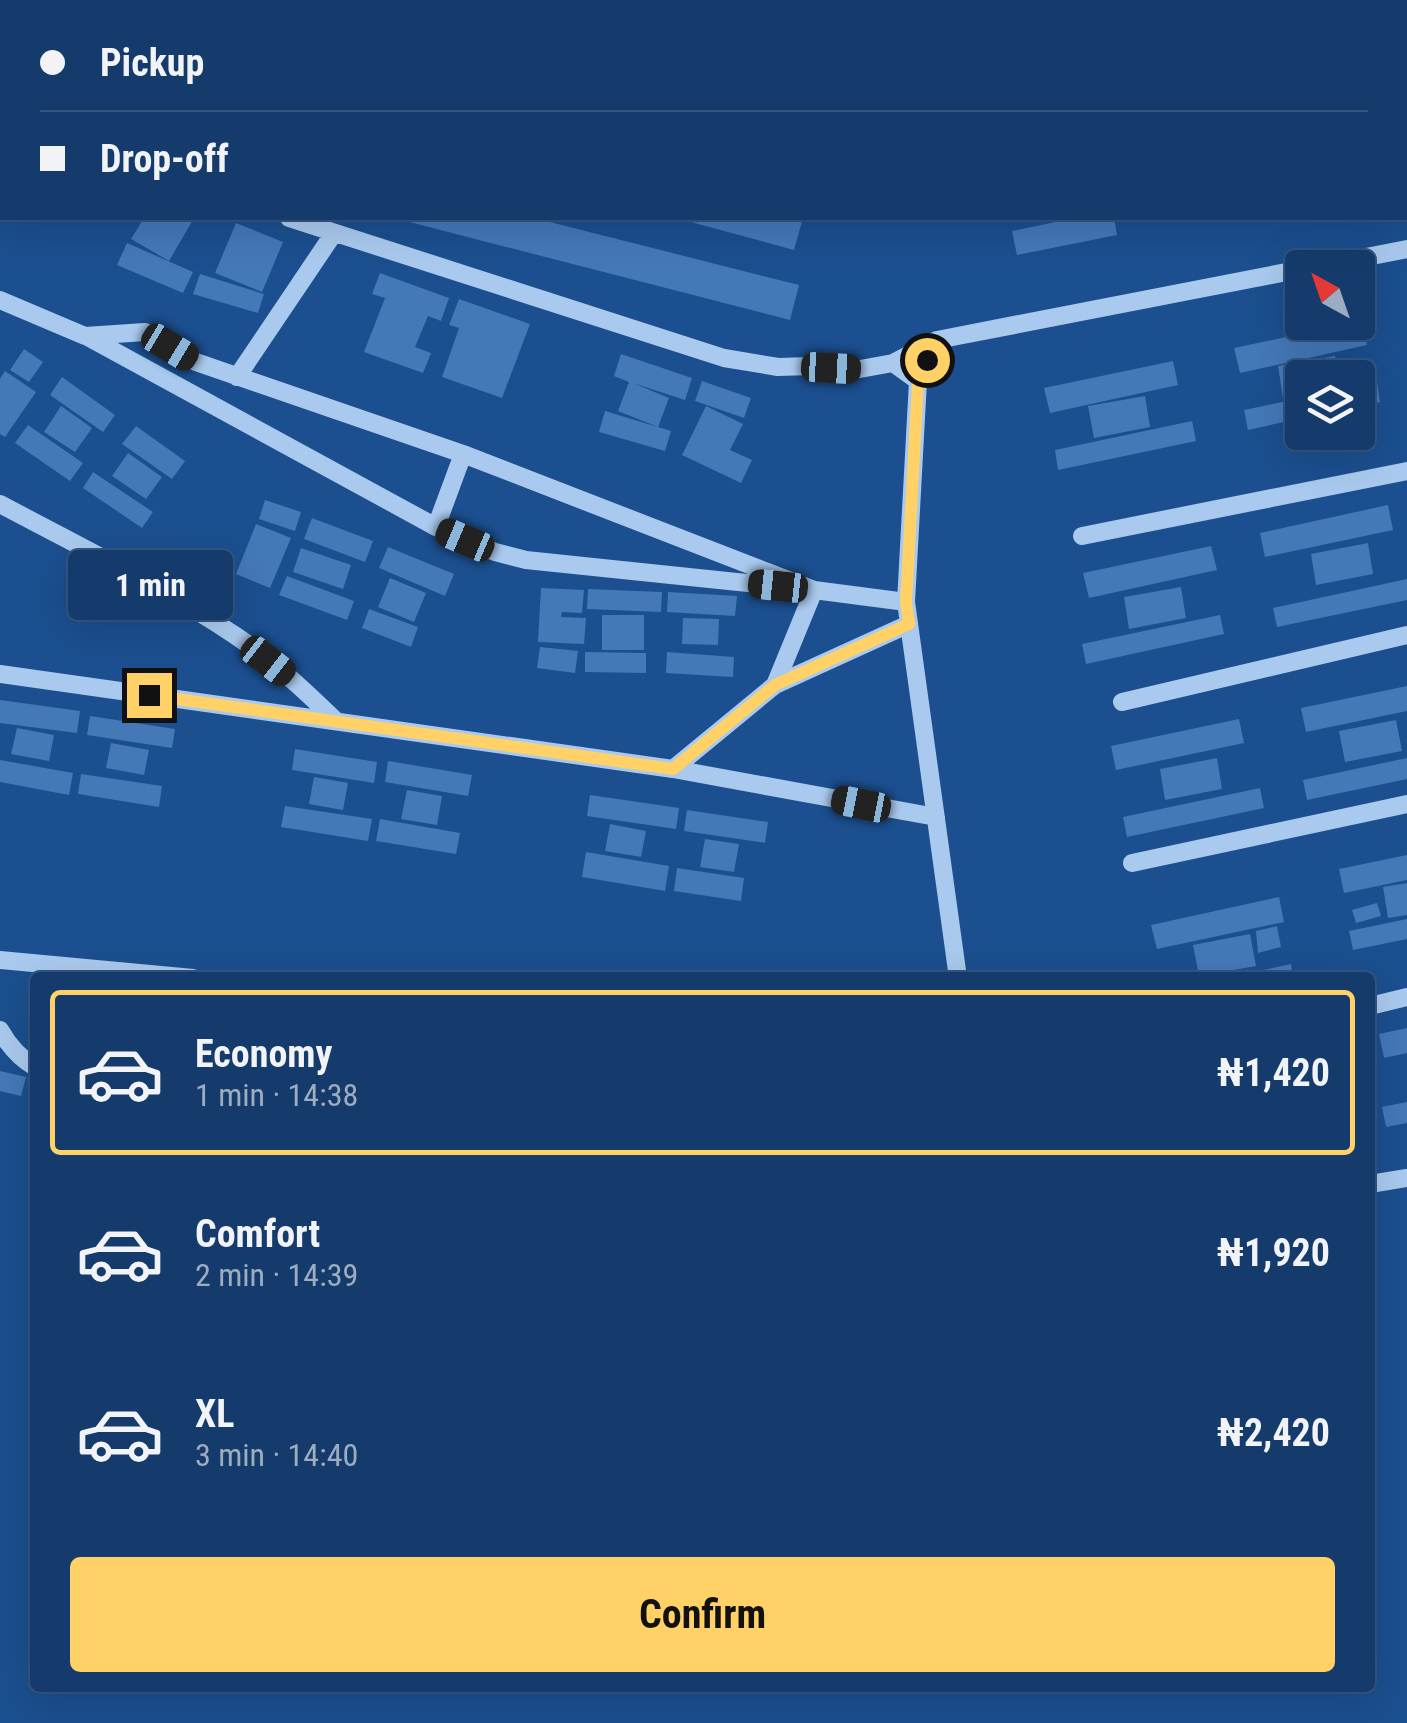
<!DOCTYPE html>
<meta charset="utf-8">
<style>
:root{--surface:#143b6b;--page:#1d4271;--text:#f1f3f6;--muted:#9dadc1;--line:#33557e;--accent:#ffd166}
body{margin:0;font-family:"Roboto Condensed",sans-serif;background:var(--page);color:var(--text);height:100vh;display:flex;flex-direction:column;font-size:38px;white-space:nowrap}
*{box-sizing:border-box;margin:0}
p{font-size:32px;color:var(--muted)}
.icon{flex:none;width:55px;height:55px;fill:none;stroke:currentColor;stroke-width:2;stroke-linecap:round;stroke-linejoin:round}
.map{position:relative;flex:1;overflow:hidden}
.details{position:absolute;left:30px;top:972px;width:1345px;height:720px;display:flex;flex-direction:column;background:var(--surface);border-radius:10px;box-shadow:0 10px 40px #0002,0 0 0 2px var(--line)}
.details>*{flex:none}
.hud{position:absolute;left:0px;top:0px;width:1408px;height:220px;box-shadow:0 10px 40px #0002,0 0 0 2px var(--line);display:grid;align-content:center;height:220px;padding:0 40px;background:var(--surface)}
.needle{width:65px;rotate:320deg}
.controls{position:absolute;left:1285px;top:250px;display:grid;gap:20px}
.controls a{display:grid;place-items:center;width:90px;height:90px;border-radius:10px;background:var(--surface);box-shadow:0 10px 40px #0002,0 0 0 2px var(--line);font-size:50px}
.end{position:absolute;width:45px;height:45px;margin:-22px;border:12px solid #ffd166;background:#111;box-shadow:0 0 0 5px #111}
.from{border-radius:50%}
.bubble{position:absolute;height:70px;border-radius:10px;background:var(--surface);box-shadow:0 10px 40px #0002,0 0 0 2px var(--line);font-size:32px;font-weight:700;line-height:70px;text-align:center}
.car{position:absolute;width:30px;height:60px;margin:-30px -15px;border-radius:12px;box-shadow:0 0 8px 2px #0007;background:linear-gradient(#222 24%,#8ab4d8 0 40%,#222 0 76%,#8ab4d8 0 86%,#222 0)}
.hud b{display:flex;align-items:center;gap:35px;height:95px;font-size:38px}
.hud b+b{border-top:2px solid var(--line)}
.hud i{width:25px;height:25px;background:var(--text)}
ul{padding:18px 0 0;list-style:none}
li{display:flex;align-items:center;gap:30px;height:165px;margin:0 20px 15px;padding:0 20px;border:5px solid transparent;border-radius:10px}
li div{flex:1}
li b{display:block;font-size:38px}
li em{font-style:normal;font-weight:700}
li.selected{border-color:var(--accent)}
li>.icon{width:90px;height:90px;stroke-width:1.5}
.primary-button{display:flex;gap:20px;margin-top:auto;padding:20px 40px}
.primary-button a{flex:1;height:115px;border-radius:10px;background:var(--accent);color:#111;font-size:40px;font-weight:700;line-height:115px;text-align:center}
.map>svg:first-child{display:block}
.building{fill:#4478b7}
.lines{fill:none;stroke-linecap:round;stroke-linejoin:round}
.minor{stroke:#a9c9ee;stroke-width:18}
.route{stroke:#ffd166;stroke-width:12}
</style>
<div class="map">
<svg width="1407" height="1723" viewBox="0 0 1407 1723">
<rect width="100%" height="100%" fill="#1b4f8f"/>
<path class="building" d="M144 218H194L169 261 131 239Z
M394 218H534L799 285 790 320Z
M676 218H803L794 250Z
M1075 218H1114L1117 235 1017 255 1012 231Z
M236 223 283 242 262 292 215 273Z
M127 243 193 272 183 293 117 265Z
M380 273 449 298 441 321 428 316 415 347 431 353 423 373 364 352 385 298 372 294Z
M200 274 264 294 258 313 193 294Z
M459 299 530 324 502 398 442 377 459 328 449 325Z
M1362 321 1367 345 1240 373 1234 348Z
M24 349 43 362 29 382 10 370Z
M621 354 692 378 685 400 633 383 669 398 658 427 618 411 629 382 614 376Z
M1335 356 1338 378H1302V394L1283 398 1278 366Z
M1173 361 1178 385 1050 413 1044 388Z
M5 371 36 392 5 437 0 434V379Z
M62 377 115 415 103 432 50 395Z
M702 381 751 398 744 418 695 401Z
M1377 382 1380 402 1358 407V386Z
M1145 396 1150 427 1094 438 1088 406Z
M1302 398V418L1248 430 1244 410Z
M61 406 92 428 75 452 44 432Z
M706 406 743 424 730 450 752 460 741 483 682 455Z
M605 411 671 431 665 451 599 432Z
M1192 421 1196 441 1058 470 1055 450Z
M28 425 83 463 70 481 15 443Z
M136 426 185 461 172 479 122 444Z
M128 453 162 477 146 499 112 476Z
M93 472 153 512 142 528 83 488Z
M265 500 301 512 295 531 259 519Z
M1388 505 1393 530 1265 557 1260 533Z
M312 518 373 541 365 562 304 539Z
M256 524 291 538 270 588 236 574Z
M1368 543 1373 574 1316 585 1311 554Z
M1211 546 1217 570 1089 598 1083 573Z
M388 547 454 574 445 596 379 568Z
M301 548 351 565 343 589 293 572Z
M287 576 354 601 347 620 279 595Z
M390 578 426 593 414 622 378 607Z
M1407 579V600L1277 627 1273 608Z
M1181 587 1186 618 1129 629 1124 597Z
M541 588 584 590 582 613 562 612 561 617 586 618 584 644 538 642Z
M588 589 662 592 661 612 587 609Z
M668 592 737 596 735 616 667 612Z
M369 609 418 627 411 647 362 628Z
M602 615H644V650H602Z
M1220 615 1224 634 1086 664 1082 644Z
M683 618 719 619 718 645 682 644Z
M540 647 578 651 575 673 537 668Z
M585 652 646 653V673L585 672Z
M667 652 734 657 733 677 666 673Z
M1407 686V711L1306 732 1301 708Z
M0 700 80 711 77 733 0 723Z
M90 716 175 729 172 748 87 735Z
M1239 719 1244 743 1116 770 1111 746Z
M1396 720 1402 751 1345 762 1339 731Z
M17 728 54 735 49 761 11 754Z
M111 743 149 750 144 775 106 768Z
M295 749 377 762 374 783 292 770Z
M1217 758 1222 789 1165 800 1160 769Z
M1407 758V779L1307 800 1303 780Z
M0 760 73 773 69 795 0 782Z
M388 761 472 775 468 796 385 782Z
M81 774 162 786 159 807 78 794Z
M314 777 348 783 343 810 309 804Z
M1260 788 1264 808 1127 837 1123 817Z
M407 790 442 796 437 825 401 819Z
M590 795 679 808 676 829 587 816Z
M285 806 372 819 368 841 281 827Z
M687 810 768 822 765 843 684 831Z
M380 819 460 833 456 854 376 841Z
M610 824 646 831 641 857 605 851Z
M705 839 739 844 734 872 700 867Z
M586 852 669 866 665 891 582 877Z
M1407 855V880L1344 893 1339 869Z
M677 868 744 878 741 901 674 891Z
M1407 883V915L1388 918 1383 887Z
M1279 897 1284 922 1157 949 1151 925Z
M1377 903 1381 916 1356 923 1352 910Z
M1407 919V939L1353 950 1349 931Z
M1277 926 1281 947 1258 953 1256 931Z
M1250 934 1256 966 1199 976 1193 945Z
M1291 964 1293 978H1236V976Z
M1407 1028V1053L1384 1058 1379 1034Z
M0 1071 26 1077 21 1096 0 1091Z
M1407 1102V1123L1386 1127 1382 1107Z"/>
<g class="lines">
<path class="minor" d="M289 218 724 358 778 367 811 366 860 369 893 363
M1310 268 1407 249
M0 300 85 336 145 332 196 362 463 454 814 590 906 602
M88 337 436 527 495 552 526 560 814 590 775 685
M237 377 334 233
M918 381 937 340
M0 504C79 546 161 586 236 636 272 660 304 690 335 720
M436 527 463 454
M1082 536 1407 471
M0 674 673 769 936 817
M1122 702 1407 635
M673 769 775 685 909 624
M1132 863 1407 804
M0 960 193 978
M958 978 906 602 918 381 893 363 937 340 1302 269
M1370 1006 1407 997
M0 1030C9 1046 19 1058 35 1067
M1370 1184 1407 1178"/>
</g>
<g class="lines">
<path class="route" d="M149 695 673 769 775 685 909 624 906 602 918 381 927 360"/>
</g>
</svg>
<div class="controls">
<a><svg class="needle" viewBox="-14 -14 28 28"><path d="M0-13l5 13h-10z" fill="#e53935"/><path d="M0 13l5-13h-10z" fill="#9dadc1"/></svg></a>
<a><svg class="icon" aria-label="layers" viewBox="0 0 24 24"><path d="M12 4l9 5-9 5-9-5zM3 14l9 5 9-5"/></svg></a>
</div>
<i class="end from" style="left:927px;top:360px"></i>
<i class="end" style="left:149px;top:695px"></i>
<div class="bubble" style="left:68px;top:550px;width:165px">1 min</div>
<i class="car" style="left:170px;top:347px;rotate:121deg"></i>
<i class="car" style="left:831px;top:368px;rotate:93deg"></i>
<i class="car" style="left:465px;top:540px;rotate:293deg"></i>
<i class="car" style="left:778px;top:586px;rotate:276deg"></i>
<i class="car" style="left:268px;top:661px;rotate:128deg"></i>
<i class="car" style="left:861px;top:804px;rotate:281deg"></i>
<div class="hud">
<b><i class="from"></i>Pickup</b>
<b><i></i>Drop-off</b>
</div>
<section class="details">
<ul>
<li class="selected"><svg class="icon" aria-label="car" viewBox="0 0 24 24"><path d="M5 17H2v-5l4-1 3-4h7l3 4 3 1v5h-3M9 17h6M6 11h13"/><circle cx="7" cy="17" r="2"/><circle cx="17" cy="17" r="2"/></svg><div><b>Economy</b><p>1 min · 14:38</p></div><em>₦1,420</em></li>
<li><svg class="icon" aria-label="car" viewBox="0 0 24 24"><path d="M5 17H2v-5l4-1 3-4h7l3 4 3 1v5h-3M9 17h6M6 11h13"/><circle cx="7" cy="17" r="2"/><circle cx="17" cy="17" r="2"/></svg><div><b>Comfort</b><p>2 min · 14:39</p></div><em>₦1,920</em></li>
<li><svg class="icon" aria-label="car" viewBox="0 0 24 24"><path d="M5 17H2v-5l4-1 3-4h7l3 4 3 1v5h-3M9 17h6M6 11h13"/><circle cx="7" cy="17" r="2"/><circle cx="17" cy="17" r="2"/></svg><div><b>XL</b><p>3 min · 14:40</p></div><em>₦2,420</em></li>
</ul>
<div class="primary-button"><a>Confirm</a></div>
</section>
</div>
